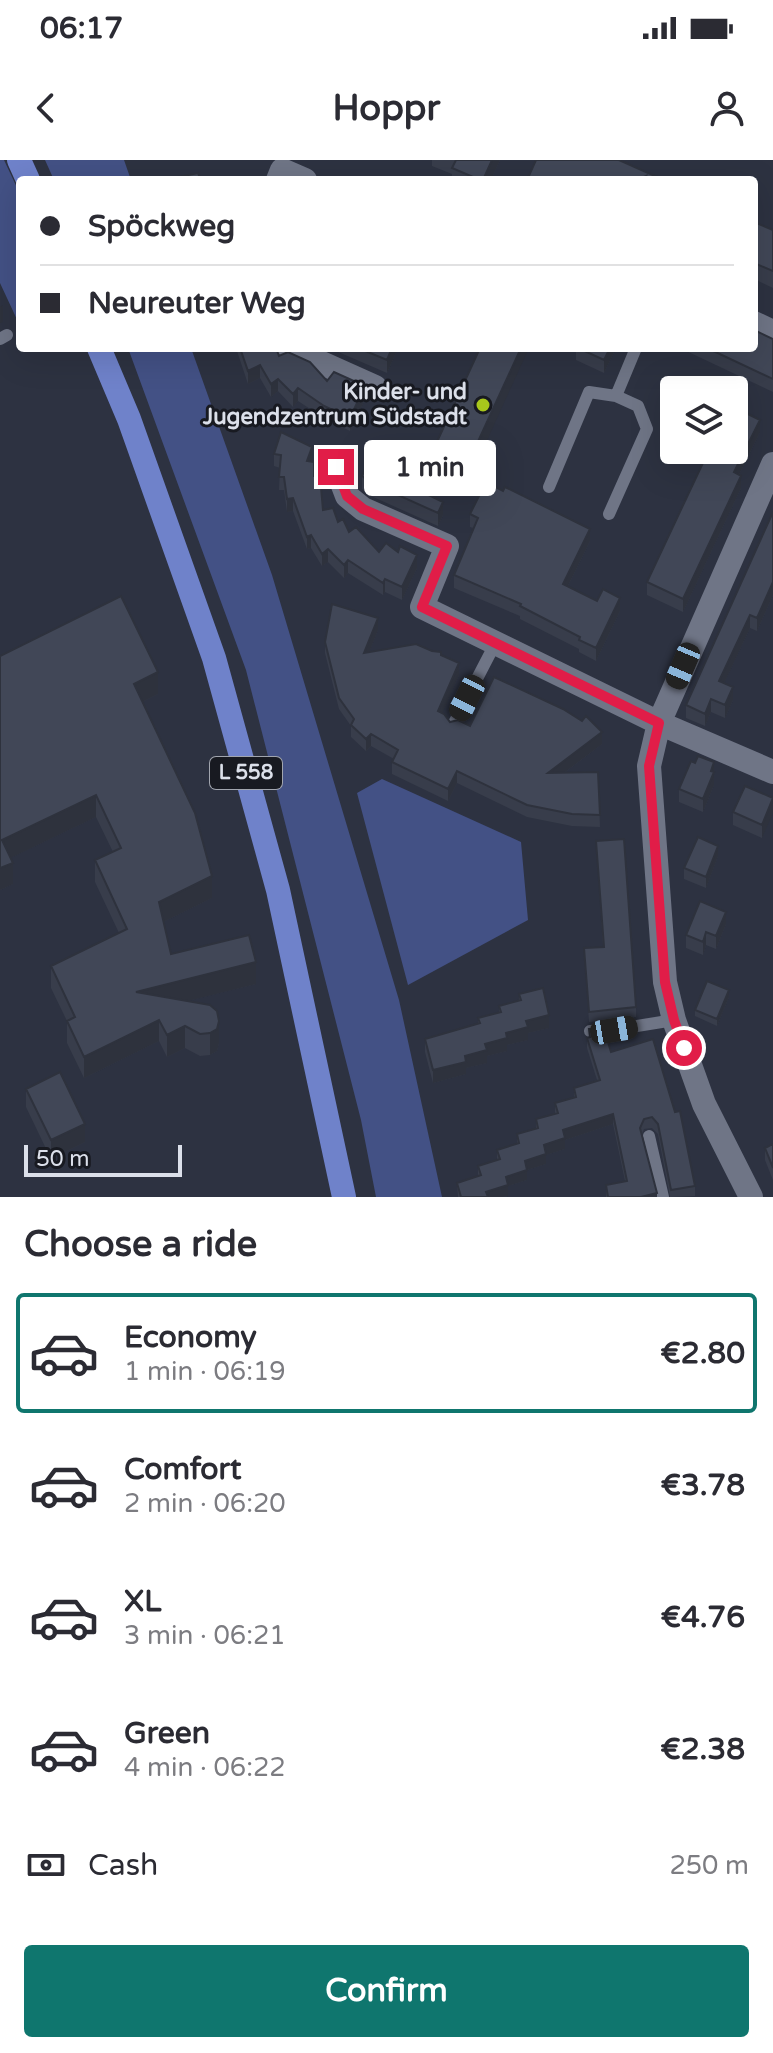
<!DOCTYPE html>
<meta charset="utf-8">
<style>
:root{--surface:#fff;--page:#f7f7f7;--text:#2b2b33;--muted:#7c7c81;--line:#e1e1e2;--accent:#0f766e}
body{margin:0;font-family:"Varela Round",sans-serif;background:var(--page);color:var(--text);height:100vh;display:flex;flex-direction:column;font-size:30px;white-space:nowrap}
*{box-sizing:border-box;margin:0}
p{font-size:26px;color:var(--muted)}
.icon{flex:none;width:44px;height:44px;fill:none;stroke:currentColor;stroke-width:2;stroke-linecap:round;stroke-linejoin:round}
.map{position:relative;height:1037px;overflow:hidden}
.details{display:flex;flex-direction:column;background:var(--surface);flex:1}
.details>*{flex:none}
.banner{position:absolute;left:16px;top:16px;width:742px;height:176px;border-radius:8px;box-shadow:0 8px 32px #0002;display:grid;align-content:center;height:176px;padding:0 24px;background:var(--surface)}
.controls{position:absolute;left:660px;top:216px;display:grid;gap:16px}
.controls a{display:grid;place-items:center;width:88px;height:88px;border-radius:8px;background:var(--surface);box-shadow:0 8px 32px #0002;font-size:40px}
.scale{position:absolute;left:24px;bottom:20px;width:158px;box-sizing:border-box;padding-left:8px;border:4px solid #dce0ea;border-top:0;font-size:22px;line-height:28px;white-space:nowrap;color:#dce0ea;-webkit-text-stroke:6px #181a21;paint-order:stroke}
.end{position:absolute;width:36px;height:36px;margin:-18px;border:10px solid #e11d48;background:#fff;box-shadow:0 0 0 4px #fff}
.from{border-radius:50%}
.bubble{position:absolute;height:56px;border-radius:8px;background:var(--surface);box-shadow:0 8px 32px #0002;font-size:26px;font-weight:700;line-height:56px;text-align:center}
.car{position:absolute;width:24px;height:48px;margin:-24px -12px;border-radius:10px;box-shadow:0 0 6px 2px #0007;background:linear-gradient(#222 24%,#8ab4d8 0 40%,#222 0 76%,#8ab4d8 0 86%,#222 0)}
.banner b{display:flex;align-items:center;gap:28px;height:76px;font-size:30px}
.banner b+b{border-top:2px solid var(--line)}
.banner i{width:20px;height:20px;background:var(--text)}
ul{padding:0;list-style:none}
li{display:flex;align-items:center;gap:24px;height:120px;margin:0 16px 12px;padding:0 8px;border:4px solid transparent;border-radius:8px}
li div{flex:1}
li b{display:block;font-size:30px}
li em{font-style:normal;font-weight:700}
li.current{border-color:var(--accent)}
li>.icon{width:72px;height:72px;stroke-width:1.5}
h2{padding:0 24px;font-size:36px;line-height:96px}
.pay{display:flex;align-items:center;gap:20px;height:88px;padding:0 24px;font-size:30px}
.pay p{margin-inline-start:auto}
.action{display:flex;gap:16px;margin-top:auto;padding:16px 24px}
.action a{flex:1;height:92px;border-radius:8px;background:var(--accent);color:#fff;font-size:32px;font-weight:700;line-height:92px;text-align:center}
.status{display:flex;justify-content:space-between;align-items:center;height:56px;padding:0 40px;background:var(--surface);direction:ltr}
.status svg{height:22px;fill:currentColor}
header{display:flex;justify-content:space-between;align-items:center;height:104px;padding:0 24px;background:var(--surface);font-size:36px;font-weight:700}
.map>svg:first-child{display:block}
.green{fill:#435185}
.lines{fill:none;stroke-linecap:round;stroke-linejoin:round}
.lane{stroke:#6f7586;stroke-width:12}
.street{stroke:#6f7586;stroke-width:24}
.primary{stroke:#6f82ca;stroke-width:24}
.wall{fill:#383d4b}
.shaded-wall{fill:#2e323d}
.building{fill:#414757;stroke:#2e323d;stroke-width:2}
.route{stroke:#e11d48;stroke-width:10}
.poi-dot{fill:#a8c71c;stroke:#181a21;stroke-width:3}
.labels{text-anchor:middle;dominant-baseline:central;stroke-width:6;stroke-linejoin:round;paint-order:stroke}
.shield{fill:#181a21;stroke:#a1a5ae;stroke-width:2}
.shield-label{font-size:20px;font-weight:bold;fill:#dce0ea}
.poi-label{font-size:22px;font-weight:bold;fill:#dce0ea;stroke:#181a21;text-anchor:end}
</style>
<div class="status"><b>06:17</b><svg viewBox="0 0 49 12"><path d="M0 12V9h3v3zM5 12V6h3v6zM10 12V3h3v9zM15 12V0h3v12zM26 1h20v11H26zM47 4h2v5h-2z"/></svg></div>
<header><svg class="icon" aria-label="back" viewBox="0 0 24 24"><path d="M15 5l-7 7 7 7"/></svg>Hoppr<svg class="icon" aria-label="person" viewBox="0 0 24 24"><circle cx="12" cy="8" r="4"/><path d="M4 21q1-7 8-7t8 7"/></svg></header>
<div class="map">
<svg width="773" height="1037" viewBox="0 0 773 1037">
<rect width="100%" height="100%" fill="#2d3241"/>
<path class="green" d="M0 0H4L20 34V166L0 123Z
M45 0H124L131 20H54Z
M128 188H191L272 415 399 840 442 1037H376L361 960 246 510Z
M382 619 521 682 528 760 408 825 357 633Z"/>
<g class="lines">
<path class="lane" d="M0 179 7 175
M549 327 589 232 616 236 636 188
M609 354 647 269 638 246 616 236
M453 565 495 484
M590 871 612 870 674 860
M649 976 663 1037"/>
<path class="street" d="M278 20 282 10 305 20
M754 163 773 172
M288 188 375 227
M336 307 347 336 363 349 447 386 422 447 659 563 773 612
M751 1037 704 944 674 860 665 822 649 606 659 563 773 304"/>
<path class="primary" d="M19 0 28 20
M99 188 129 259 214 498 278 730 344 1037"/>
</g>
<path class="wall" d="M432 0H500L491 20H452V14L432 6Z
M754 62 773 70V128L754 119Z
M773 179V232L680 188H754Z
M236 188H276L279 196 327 221 365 239 350 271 324 258 298 241 293 247 278 231 271 237 260 218 248 224Z
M329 188H398L387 213Z
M480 188 470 318 436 302V284Z
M576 188H616L604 213 576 200Z
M674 231V271L664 266V253Z
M760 272 739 315 741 328 683 452 647 435V422Z
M274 294 312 300 314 316 323 350 349 372 379 392 417 408 402 440 385 432 383 435 348 413 344 418 328 402 322 406 311 388 307 389 293 351 287 352 284 330H279L280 308 274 306Z
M362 316 443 355 438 366 371 336 362 329Z
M773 352V435L757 471 750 468 724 523 733 540 725 558 711 552 705 566 686 558V545Z
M470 354 590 381 568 426 620 451 596 501 579 492V489L520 459V456L454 428V415L473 368 470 367Z
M378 470 369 492 441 495 459 515 442 553 450 562 470 566 602 584 564 613 598 612 600 667 572 666 527 657 457 623 448 641 392 614V602L394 599 371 586 366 591 351 577V566L339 549 325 493V482Z
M0 496 158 534 142 542 212 738 163 762 171 794 256 824 187 841 219 883 217 891 210 895 200 896 185 888 167 897 159 881 84 918 67 883V861L51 828V806L119 773 95 722V700L113 692 96 657 10 698 13 724 0 730Z
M714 602V625L703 652 679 642V629L695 603Z
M773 638 762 678 733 665V652Z
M596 681 636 847V857L589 862 584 788 603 787Z
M718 696 706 728 684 719V708Z
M726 764 716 789 706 785 703 795 686 788V775Z
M519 834 549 868 528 873V880L507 885V891L487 896V903L466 908V914L433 923 425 892V879L478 863V858L499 852V846L519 841Z
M729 837 717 866 695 856V850Z
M587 878 611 892 653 879 695 1026V1036L670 1037 658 974 652 968 644 969 642 974 657 1037H606V1025L625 1021 613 964 565 980V989L546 995V1004L527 1010V1020L508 1026V1036L503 1037H458L457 1023 478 1016V1006L497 1000V990L517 984V974L536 969V959L555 953V943L574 937V928L597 920 587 888Z
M26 929 85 982 51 999 26 947Z
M773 984V1020L765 1000V988Z"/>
<path class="shaded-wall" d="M492 0H500L491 20H483Z
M3 145V162L0 163V147Z
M392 188H398L387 213V200Z
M521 188H529L470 318V299Z
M610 188H616L604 213V200Z
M260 205V218L248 224V211Z
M278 219V231L271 237V224Z
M365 226V239L350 271V258Z
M298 228V241L293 247V234Z
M760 260V272L734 325V312Z
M312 287V300L307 314V301Z
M741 316V328L683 452V439Z
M293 338V351L287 352V339Z
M443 342V355L438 366V353Z
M590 369V381L563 436V424Z
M311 375V388L307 389V377Z
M328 389V402L322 406V394Z
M417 395V408L402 440V427Z
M348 400V413L344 418V405Z
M385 419V432L383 435V423Z
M773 422V435L757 471V458Z
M620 438V451L596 501V488Z
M750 455V468L719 534V521Z
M378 458V470L364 505V493Z
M459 503V515L438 563V551Z
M158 512V534L134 546V524Z
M733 527V540L725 558V545Z
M711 539V552L705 566V554Z
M602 572V584L548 625V613Z
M371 574V586L366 591V579Z
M714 602V625L703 652V639Z
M457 611V623L448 641V629Z
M96 635V657L2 702V680Z
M773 640V653L762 678V665Z
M718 686V696L706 728V717Z
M13 703V724L0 730V708Z
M212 716V738L159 764V742Z
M726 752V764L716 789V776Z
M706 772V785L703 795V782Z
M256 802V824L136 854V832Z
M729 830V837L717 866V859Z
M549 855V868L528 873V880L507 885V891L487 896V903L466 908V914L433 923V910L465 896 526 861Z
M159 860V881L84 918V897Z
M219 861V883L217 891 210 895V873Z
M185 866V888L167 897V875Z
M613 954V964L565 980V989L546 995V1004L527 1010V1020L508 1026V1036L503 1037H486V1032L563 970Z
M85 964V982L51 999V980Z
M657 1033V1037H641Z"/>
<path class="building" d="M456 0H492L483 20H480L452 8Z
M536 0H619L664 20H644L646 16 637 20H527Z
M198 13 201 20H165Z
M754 62 773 70V111L754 103Z
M754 170 773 179V219L707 188H754Z
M240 188H276L279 196 288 192 310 202 327 221 334 212 365 226 350 258 324 246 298 228 293 234 278 219 271 224 260 205 248 211Z
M358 188H392L387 200Z
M480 188H521L470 299 436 284Z
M578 188H610L604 200Z
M679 221 697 230H675Z
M674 231V258L664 253Z
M734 247 760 260 734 312 741 316 683 439 647 422 709 290H734Z
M281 272 312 287 307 301 314 302V316H320L323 350 333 348 338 362 343 359 349 372 356 367 379 392 386 383 398 392 400 386 417 395 402 427 385 419 383 423 348 400 344 405 328 389 322 394 311 375 307 377 293 338 287 339 284 317H279L281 295 274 294Z
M367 305 443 342 438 353 371 323 362 316Z
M486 322 503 331 505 327 590 369 563 424 597 441 603 429 620 438 596 488 579 480 580 477 520 446 521 444 454 415 478 358 470 354Z
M773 352V422L757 458 750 455 719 521 733 527 725 545 711 539 705 554 686 545Z
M121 436 158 512 134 524 195 653 212 716 159 742 171 794 249 775 256 802 136 832 210 845 217 851 219 861 217 869 210 873 200 874 185 866 167 875 159 860 84 897 67 861 75 857 51 806 127 769 95 700 121 688 96 635 2 680 13 703 0 708V496Z
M332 444 378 458 364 493 416 484 432 491 441 492V495L459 503 438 551 444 554 450 562 458 560 470 566 494 517 563 549 582 561 586 556 602 572 548 613 598 612 600 655 572 654 527 645 457 611 448 629 392 602 398 590 371 574 366 579 351 565 354 559 339 538 325 482Z
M698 596 714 602 711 611 714 612 703 639 679 629 691 601 695 603Z
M745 626 773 638 762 665 733 652Z
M698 677 718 686 706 717 684 708Z
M624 679 636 847 589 852 584 788 604 787 596 681Z
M700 741 726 752 716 776 706 772 703 782 686 775Z
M707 821 729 830 717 859 695 850Z
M543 828 549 855 526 861 528 867 506 873 507 878 485 884 487 890 465 896 466 902 433 910 425 879 480 863 478 858 501 852 499 846 521 840 519 834Z
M589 869H604L611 892 653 879 675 952 680 951 695 1026 671 1030 658 964 652 957 644 959 640 968 657 1033 641 1037H608L606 1025 627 1021 613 954 563 970 565 978 544 985 546 994 525 1001 527 1010 506 1017 508 1025 486 1032 488 1037H461L457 1023 481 1015 478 1006 500 999 497 990 519 983 517 974 538 968 536 959 558 953 555 943 576 937 574 928 600 920 587 878 590 877Z
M60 912 85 964 51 980 26 929Z
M773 984V1008L765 988Z"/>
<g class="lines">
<path class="route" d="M336 307 347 336 363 349 447 386 422 447 659 563 649 606 665 822 674 860 684 888"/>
</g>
<circle class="poi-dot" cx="483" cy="245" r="8"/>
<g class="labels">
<rect class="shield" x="210" y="597" width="72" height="32" rx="6"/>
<g class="shield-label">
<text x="246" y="613">L 558</text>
</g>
<g class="poi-label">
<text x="467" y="232">Kinder- und<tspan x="467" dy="25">Jugendzentrum Südstadt</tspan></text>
</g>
</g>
</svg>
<div class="controls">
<a><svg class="icon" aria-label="layers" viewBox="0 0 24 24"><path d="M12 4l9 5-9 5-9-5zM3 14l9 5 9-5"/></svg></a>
</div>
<div class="scale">50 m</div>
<i class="end from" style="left:684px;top:888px"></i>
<i class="end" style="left:336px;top:307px"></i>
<div class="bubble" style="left:364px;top:280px;width:132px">1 min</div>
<i class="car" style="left:683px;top:506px;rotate:203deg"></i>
<i class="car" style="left:467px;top:538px;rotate:207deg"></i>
<i class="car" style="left:614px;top:870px;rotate:80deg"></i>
<div class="banner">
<b><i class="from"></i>Spöckweg</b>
<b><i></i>Neureuter Weg</b>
</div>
</div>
<section class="details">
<h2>Choose a ride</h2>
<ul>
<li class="current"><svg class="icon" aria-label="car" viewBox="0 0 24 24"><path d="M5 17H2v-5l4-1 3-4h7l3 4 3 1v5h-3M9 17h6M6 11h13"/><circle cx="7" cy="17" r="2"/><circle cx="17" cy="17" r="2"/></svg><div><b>Economy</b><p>1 min · 06:19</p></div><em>€2.80</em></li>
<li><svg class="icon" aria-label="car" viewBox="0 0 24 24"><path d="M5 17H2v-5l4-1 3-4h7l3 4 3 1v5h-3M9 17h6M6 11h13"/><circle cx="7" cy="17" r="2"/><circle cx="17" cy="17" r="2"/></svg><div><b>Comfort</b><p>2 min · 06:20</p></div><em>€3.78</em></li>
<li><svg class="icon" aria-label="car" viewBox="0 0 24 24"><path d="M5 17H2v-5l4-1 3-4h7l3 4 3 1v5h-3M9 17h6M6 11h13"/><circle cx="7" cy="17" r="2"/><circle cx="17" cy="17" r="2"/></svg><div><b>XL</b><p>3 min · 06:21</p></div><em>€4.76</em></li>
<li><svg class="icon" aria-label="car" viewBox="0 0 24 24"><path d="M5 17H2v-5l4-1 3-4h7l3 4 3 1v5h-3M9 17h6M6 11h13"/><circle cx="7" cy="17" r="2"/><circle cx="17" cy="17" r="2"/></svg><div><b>Green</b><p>4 min · 06:22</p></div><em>€2.38</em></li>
</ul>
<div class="pay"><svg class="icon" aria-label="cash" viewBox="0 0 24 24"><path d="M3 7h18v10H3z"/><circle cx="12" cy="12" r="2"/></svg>Cash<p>250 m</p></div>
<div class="action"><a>Confirm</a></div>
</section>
